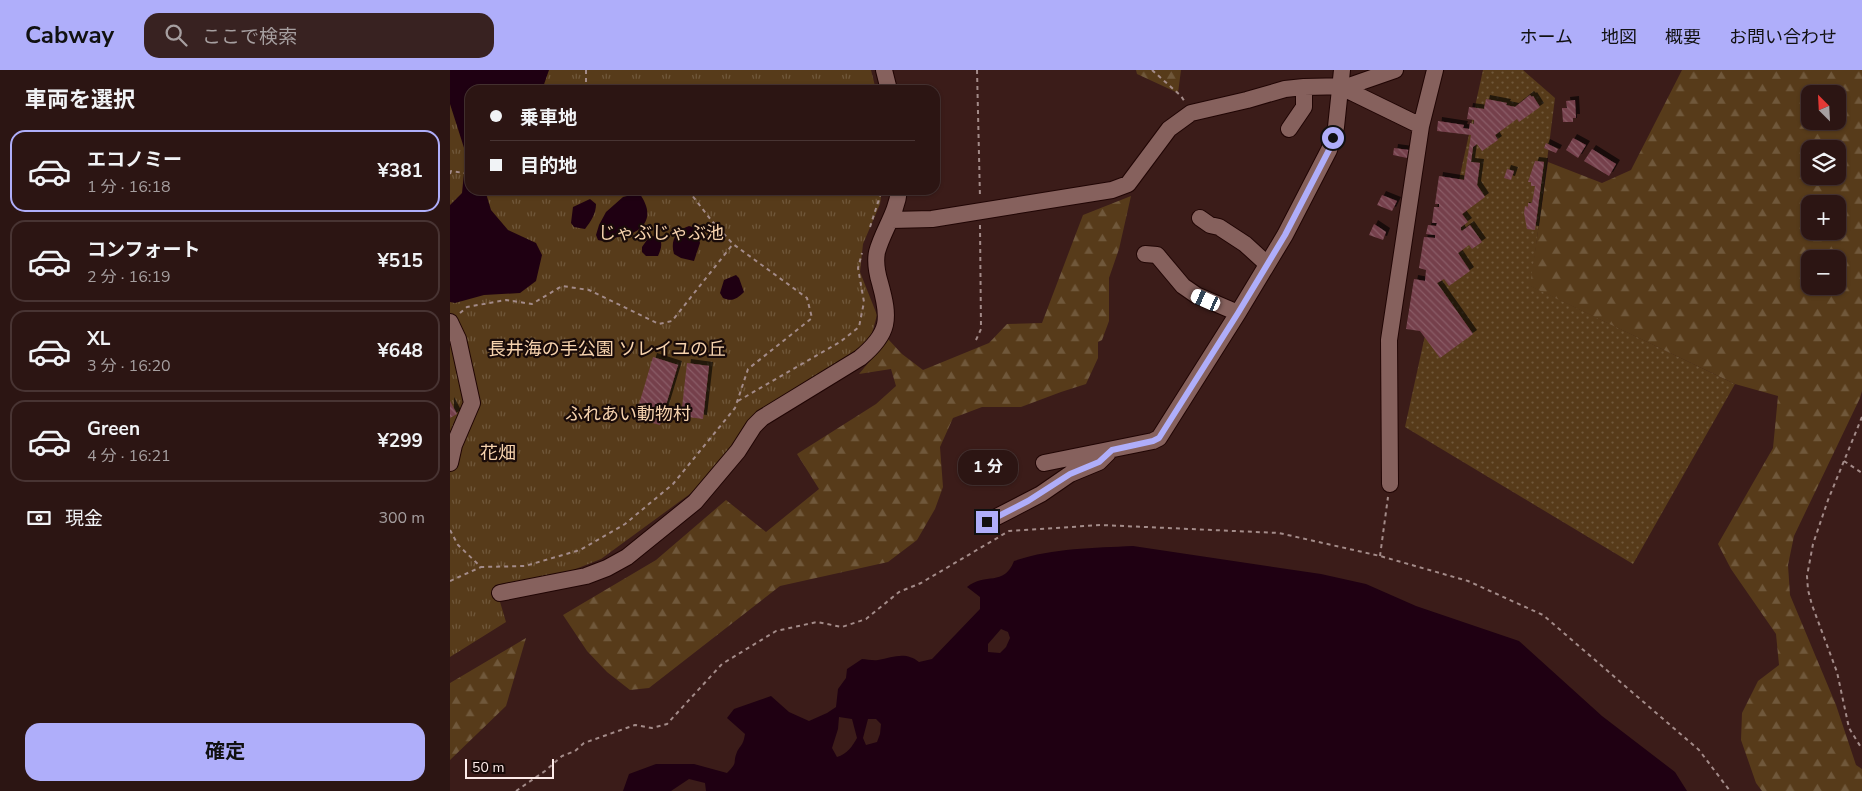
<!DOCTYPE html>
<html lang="ja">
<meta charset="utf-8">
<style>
:root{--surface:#2c1513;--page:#382221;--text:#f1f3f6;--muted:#a69fa0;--line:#483433;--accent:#afaefa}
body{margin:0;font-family:"Nunito Sans","Noto Sans JP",sans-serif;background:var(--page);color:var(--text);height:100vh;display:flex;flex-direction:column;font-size:19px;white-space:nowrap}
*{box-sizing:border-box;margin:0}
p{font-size:16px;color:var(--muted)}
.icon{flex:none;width:28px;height:28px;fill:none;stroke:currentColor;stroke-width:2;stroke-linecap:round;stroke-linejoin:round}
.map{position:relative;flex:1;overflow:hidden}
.panel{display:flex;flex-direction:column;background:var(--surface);width:450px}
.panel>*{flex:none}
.top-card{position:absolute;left:15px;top:15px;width:475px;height:110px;border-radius:15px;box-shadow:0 1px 4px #0004,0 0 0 1px var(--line);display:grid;align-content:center;height:110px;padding:0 25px;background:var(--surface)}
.needle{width:32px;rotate:336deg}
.buttons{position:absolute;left:1351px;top:15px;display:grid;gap:10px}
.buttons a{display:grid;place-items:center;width:45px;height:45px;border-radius:10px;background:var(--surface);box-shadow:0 1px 4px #0004,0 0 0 1px var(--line);font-size:25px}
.scale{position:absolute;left:15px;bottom:12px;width:89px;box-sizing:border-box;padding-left:5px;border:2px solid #fdebe9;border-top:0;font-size:14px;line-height:18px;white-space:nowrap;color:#fdebe9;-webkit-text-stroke:4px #190b09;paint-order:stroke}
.end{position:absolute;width:22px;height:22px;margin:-11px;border:6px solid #afaefa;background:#111;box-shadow:0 0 0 2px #111}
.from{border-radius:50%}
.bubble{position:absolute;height:35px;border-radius:15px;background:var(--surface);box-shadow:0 1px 4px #0004,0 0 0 1px var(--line);font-size:16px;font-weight:700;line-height:35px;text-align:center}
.car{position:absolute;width:15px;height:30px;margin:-15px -8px;border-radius:6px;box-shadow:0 0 4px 1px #0007;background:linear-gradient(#fff 24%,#345 0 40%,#fff 0 76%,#345 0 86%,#fff 0)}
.top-card b{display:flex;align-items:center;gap:18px;height:48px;font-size:19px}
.top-card b+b{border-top:1px solid var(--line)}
.top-card i{width:12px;height:12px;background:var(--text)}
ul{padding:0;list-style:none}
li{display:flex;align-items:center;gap:15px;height:82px;margin:0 10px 8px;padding:0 15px;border:2px solid var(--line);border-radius:15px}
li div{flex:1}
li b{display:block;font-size:19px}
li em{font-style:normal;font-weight:700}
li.selected{border-color:var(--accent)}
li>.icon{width:45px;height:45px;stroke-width:1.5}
h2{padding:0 25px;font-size:22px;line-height:60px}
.pay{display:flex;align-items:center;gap:12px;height:55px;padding:0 25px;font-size:19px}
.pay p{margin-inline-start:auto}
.cta{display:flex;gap:10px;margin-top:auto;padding:10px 25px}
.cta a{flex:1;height:58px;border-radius:15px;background:var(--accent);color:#111;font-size:20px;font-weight:700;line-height:58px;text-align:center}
header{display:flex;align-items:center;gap:30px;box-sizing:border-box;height:70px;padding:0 25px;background:var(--accent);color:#111}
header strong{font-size:24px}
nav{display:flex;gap:28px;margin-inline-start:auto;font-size:18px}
.search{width:350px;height:45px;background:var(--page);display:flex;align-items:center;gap:12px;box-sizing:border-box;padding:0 18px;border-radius:15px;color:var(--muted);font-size:19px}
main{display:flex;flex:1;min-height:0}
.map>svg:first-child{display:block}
.grass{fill:url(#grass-dots)}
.forest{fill:url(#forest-firs);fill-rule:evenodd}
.park{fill:url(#park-tufts)}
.water{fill:#1f0012;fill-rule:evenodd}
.building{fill:url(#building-back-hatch);filter:url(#shadow)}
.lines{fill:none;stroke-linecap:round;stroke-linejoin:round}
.minor-casing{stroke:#200504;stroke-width:18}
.path{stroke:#a38b89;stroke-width:2;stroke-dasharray:4 4;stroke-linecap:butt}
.minor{stroke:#86615d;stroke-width:16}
.route{stroke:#afaefa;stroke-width:6}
.labels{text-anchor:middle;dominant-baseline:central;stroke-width:4.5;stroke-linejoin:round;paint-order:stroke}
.park-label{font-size:18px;fill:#f7d3ae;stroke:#190b09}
</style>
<header>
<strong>Cabway</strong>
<div class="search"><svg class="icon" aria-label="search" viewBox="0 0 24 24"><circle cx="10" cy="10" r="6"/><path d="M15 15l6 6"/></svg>ここで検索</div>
<nav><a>ホーム</a><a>地図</a><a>概要</a><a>お問い合わせ</a></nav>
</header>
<main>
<section class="panel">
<h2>車両を選択</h2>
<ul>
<li class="selected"><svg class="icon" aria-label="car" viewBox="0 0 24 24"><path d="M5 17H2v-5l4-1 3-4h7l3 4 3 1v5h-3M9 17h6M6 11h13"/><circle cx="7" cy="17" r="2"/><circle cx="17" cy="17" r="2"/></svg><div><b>エコノミー</b><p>1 分 · 16:18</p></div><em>¥381</em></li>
<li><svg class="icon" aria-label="car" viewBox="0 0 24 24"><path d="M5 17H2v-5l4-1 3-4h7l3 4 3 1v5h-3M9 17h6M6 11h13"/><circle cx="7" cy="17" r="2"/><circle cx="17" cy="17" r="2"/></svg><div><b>コンフォート</b><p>2 分 · 16:19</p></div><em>¥515</em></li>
<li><svg class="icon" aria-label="car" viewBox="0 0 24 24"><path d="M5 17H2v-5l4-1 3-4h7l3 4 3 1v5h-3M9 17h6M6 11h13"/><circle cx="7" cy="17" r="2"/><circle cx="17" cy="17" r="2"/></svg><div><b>XL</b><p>3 分 · 16:20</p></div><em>¥648</em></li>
<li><svg class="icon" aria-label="car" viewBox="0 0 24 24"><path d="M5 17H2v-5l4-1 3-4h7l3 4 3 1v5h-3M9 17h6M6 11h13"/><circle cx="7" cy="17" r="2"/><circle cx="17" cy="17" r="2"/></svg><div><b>Green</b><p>4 分 · 16:21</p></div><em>¥299</em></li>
</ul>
<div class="pay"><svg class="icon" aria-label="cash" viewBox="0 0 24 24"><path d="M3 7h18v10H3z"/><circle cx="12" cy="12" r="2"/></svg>現金<p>300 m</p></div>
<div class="cta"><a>確定</a></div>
</section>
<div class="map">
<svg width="1412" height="721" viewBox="0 0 1412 721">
<defs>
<pattern id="grass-dots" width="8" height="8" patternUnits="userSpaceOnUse" patternTransform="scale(1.25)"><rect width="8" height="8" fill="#573b1a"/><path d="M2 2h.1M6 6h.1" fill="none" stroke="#70583b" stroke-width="1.8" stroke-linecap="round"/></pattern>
<pattern id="forest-firs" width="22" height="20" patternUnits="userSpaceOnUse" patternTransform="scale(1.25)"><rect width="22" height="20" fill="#573b1a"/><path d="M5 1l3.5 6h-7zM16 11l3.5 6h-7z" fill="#70583b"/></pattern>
<pattern id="park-tufts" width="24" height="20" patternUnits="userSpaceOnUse" patternTransform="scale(1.25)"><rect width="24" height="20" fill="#573b1a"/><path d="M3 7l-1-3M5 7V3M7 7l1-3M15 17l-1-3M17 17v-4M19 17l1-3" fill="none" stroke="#70583b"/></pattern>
<pattern id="building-back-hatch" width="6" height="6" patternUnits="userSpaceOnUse" patternTransform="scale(1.25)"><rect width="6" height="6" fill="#75404c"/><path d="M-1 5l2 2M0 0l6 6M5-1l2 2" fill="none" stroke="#8a5c66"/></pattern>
<filter id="shadow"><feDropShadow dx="4" dy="-4" stdDeviation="0" flood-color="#0009"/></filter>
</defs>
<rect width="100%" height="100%" fill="#3b1c19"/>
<path class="grass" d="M1033 0H1073L1105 28 1081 216 1285 314 1183 494 955 357Z"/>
<path class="forest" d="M686 0H731L728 23 687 4Z
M1232 0H1412V321L1410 328 1344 466 1338 495 1340 525 1386 635 1406 695 1412 699V721H1312L1306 713 1291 670 1292 643 1308 611 1329 595 1326 564 1281 499 1268 474 1323 378 1328 326 1285 314 1080 216 1098 92 1152 113 1181 100ZM1360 24H1388V51H1360ZM1360 79H1388V106H1360ZM1360 134H1388V161H1360ZM1360 189H1388V216H1360Z
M681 126 669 179 659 208V251L652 270 648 272V288L636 314 611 322 571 337H532L503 348 490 377 493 417 485 439 467 470 438 492 330 516 199 618 180 620 157 602 137 581 113 545 206 490 276 430 316 462 369 419 347 384 426 334 446 316 441 299 409 304 438 269 452 284 473 300 539 273 557 254 592 253 633 145Z
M76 568 56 636 0 690V613Z"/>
<path class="park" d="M0 0H421L426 20H20V120H432L430 134 413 174 410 202 427 245 419 274 294 361 244 421 151 489 113 504 45 515 56 552 0 587Z"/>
<path class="water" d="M0 0H99L92 20H20V120H35L41 140 58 160 86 173 92 185 86 211 70 223 34 225 5 233 0 232V135L12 123 16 84 0 34Z
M189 123C207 147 194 163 168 167 160 168 156 172 148 170L146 165 149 155 156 142 173 127Z
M140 129 146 134C146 144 141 151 135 159L124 157 121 153 123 137Z
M239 156 246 158 250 173 244 191 231 188 224 184C220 171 226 160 239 156Z
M205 166 209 167C213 174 211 179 208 186H196L192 182V177L199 167Z
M286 205 289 208 294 222C287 229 282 232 273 228L270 223 274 210Z
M683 476 871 504 916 514 966 536 1069 571 1152 646 1225 702 1237 721H256L255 713 239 709 221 721H173L179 704 206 694H244L277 703C289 691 282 694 287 682 291 674 293 676 295 664L277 648 284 639 321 626 339 642 359 651 377 643 386 637 388 619 396 608 397 599 412 589C417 589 423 591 428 590 443 587 456 581 469 592L482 589 530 539V527L517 517C535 502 554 517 564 491 602 478 643 478 683 476ZM551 559 558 562 560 568 556 577 550 583 538 582V574ZM389 647 402 649 407 668C402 677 397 684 387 687L382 678 388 659ZM418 649H426L431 654 430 664 427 672 416 675 413 668Z"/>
<path class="building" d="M1080 25 1082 27 1083 26 1090 37 1069 52 1067 49 1045 65 1048 70 1032 81 1027 74 1023 77 1021 92 1030 93 1027 115 1035 127 1012 144 1018 152 1011 157V160L1012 161 1020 155 1032 172 1022 179 1019 175 1008 183 1020 201 999 216 994 209 987 213 1023 264 990 288 970 261 956 259 964 209 975 211 976 200 969 198 974 167 985 168V165L976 164 978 155 986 156 987 153H982L984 137H989V134H985L989 106 1014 110 1021 65 987 61 988 51 1014 55 1013 58 1019 59 1020 53 1024 54V50L1017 49 1019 37 1034 39 1036 29 1057 33 1056 35 1065 37Z
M1125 30 1126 48H1123V52H1113L1112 38H1117L1116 31Z
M1123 68 1136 75 1128 88 1116 80Z
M1096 73 1108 79 1106 83 1094 78Z
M944 78 959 80 957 88 943 85Z
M1142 79 1166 94 1159 106 1134 91Z
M1085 91 1094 92 1085 160 1077 159 1074 143 1075 136 1078 137V133H1082L1085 116H1081V112H1078Z
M1057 99 1064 101 1061 110 1054 108Z
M932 125 947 131 942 141 927 135Z
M924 154 936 162 933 170 919 165Z
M203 287 228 295 210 355 185 348Z
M237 293 259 296 253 349 231 346Z
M0 331 7 344 0 348Z"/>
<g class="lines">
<g class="minor-casing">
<path id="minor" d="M434 0 439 20
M891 17 971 56
M839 59 854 37V17
M750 148 760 155 769 157 795 174 817 194
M441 150 482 149 662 120 678 114 719 59 741 43 797 30 835 19 854 17 899 16 945 0
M695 184 707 185 733 216 746 225 788 243
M0 252 8 269 22 333 4 375 0 393
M594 393 703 371 709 368 788 243 835 165 879 80 886 57 892 0
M940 414 939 270 971 56 985 0
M537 452 591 424 620 404 649 392 658 383
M50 523 136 506 157 498 177 487 245 432 288 381 304 356 312 348 410 288C440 263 440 249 430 213 427 203 425 192 427 182 433 160 447 143 449 120"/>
</g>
<path class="path" d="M136 0V20
M527 0 530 128
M702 0 731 26 735 32
M0 104 1 101 20 104
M420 157 432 120
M10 243 17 237 56 230 82 234 112 216 139 220 209 254 222 251 283 174
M526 270 531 259 530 155
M288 331 390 272 409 257 414 232 408 198 412 183
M1412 347 1378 430 1363 474 1357 506 1358 520 1362 535 1387 602 1399 658 1412 679
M1394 391 1412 403
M0 460 8 475 31 497 75 496 130 480 175 454 223 414 285 338 298 299 362 248 357 228 283 174 261 150 238 120
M930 486 938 427
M0 511 31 497
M66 721 95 701 112 686 125 681 134 673 185 655 202 658 217 654 272 594 326 561 367 552 392 557 416 549 449 522 471 513 559 461 651 455 829 463 930 486 1018 511 1093 545 1249 680 1280 721"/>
<use href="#minor" class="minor"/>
</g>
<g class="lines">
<path class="route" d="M537 452 578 431 620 404 649 392 662 380 703 371 709 368 788 243 835 165 879 80 883 68"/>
</g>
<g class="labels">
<g class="park-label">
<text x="211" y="163">じゃぶじゃぶ池</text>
<text x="157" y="279">長井海の手公園 ソレイユの丘</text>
<text x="178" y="344">ふれあい動物村</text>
<text x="48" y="383">花畑</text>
</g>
</g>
</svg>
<div class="buttons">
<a><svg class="needle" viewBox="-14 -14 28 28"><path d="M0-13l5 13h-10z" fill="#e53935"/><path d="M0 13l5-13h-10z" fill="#a69fa0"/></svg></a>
<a><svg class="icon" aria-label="layers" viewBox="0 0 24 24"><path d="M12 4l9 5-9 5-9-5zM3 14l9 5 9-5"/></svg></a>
<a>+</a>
<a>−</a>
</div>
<div class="scale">50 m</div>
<i class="end from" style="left:883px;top:68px"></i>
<i class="end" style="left:537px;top:452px"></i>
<div class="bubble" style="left:508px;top:380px;width:60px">1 分</div>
<i class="car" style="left:756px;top:230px;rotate:294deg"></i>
<div class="top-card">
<b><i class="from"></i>乗車地</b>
<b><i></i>目的地</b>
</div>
</div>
</main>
